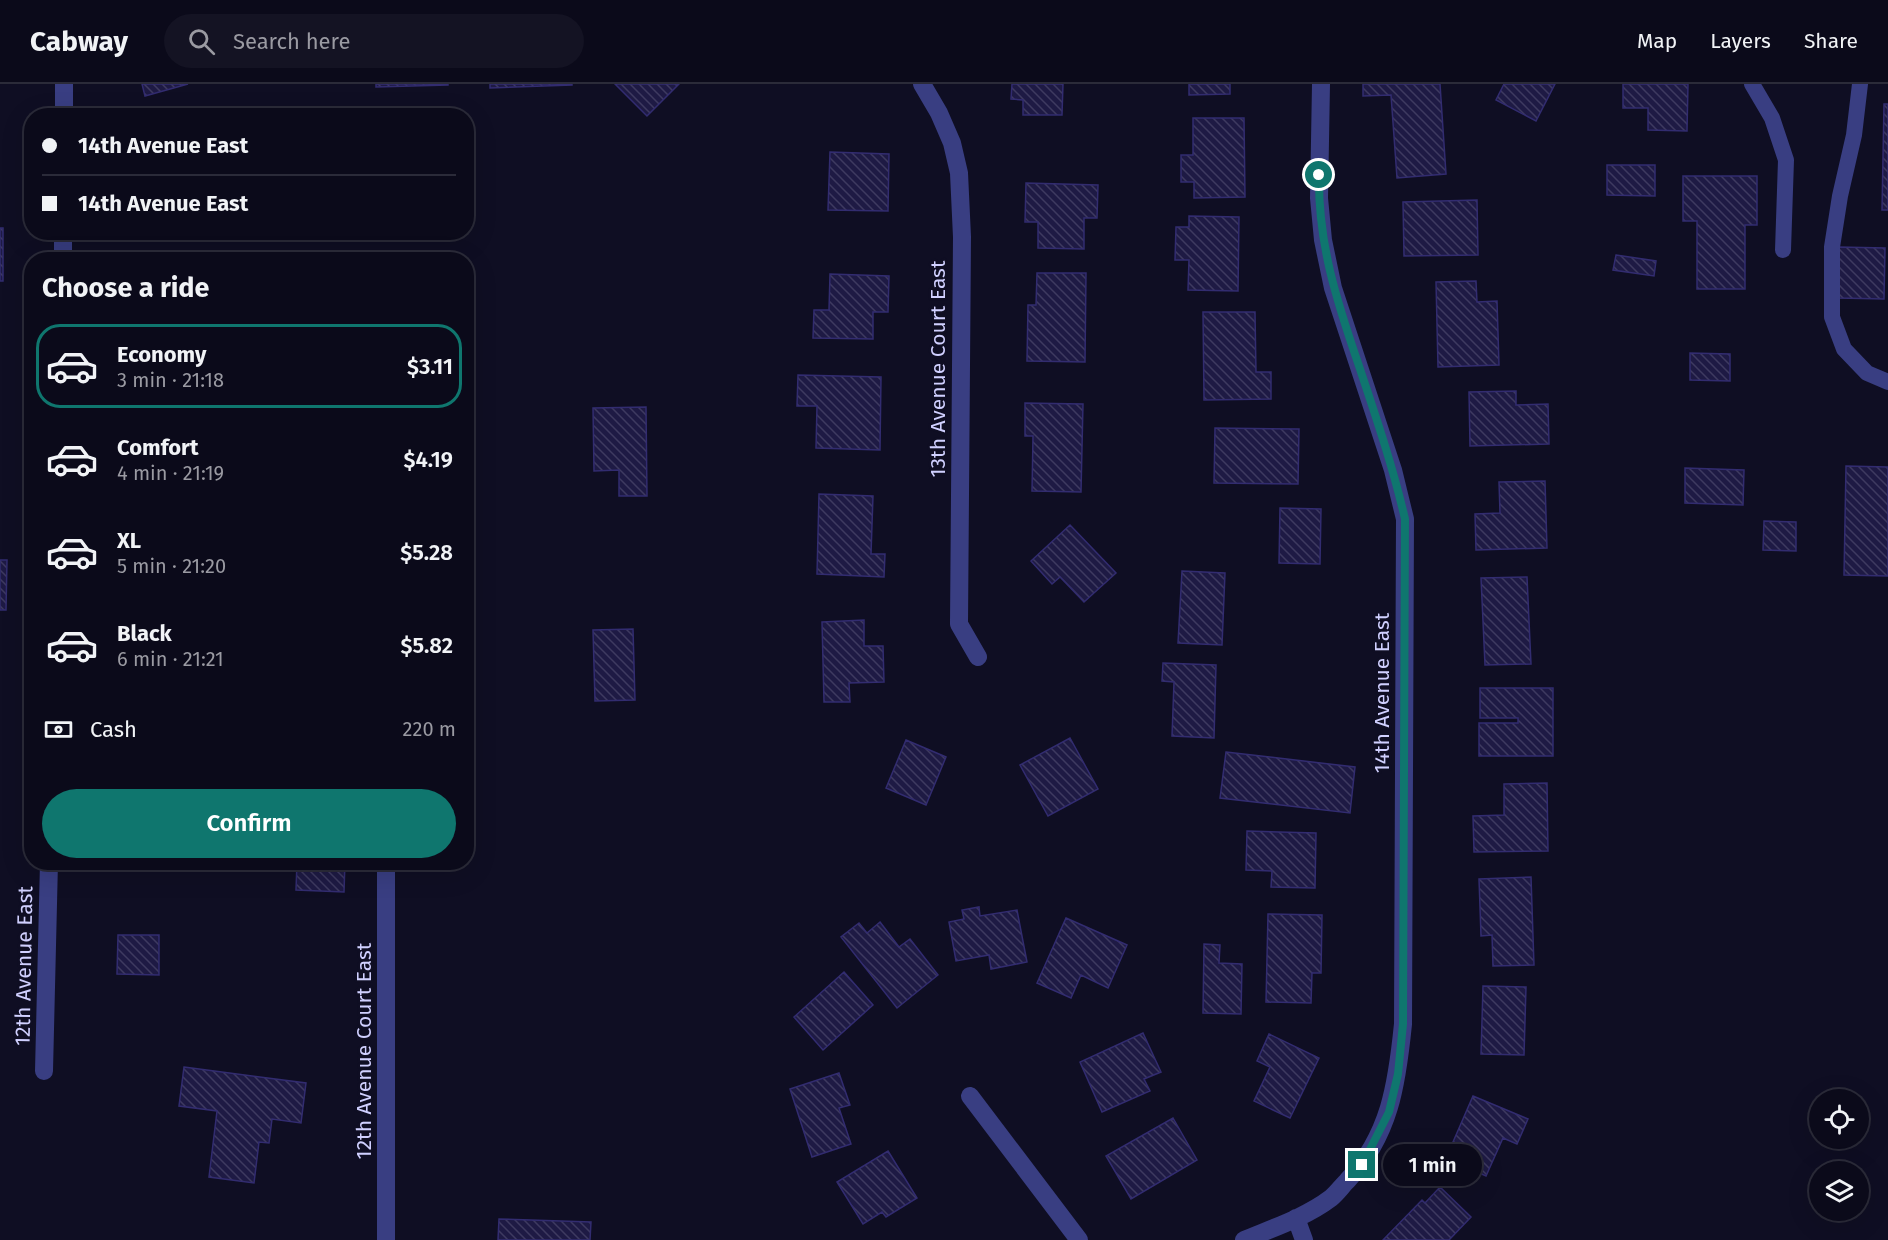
<!DOCTYPE html>
<meta charset="utf-8">
<style>
:root{--surface:#0b0a1a;--page:#141323;--text:#f1f3f6;--muted:#9a9aa2;--line:#2b2b39;--accent:#0f766e}
body{margin:0;font-family:"Fira Sans",sans-serif;background:var(--page);color:var(--text);height:100vh;display:flex;flex-direction:column;font-size:22px;white-space:nowrap}
*{box-sizing:border-box;margin:0}
p{font-size:20px;color:var(--muted)}
.icon{flex:none;width:33px;height:33px;fill:none;stroke:currentColor;stroke-width:2;stroke-linecap:round;stroke-linejoin:round}
.map{position:relative;flex:1;overflow:hidden}
.details{position:absolute;left:24px;top:168px;width:450px;height:618px;display:flex;flex-direction:column;background:var(--surface);border-radius:24px;box-shadow:0 6px 24px #0002,0 0 0 2px var(--line)}
.details>*{flex:none}
.top-card{position:absolute;left:24px;top:24px;width:450px;height:132px;border-radius:24px;box-shadow:0 6px 24px #0002,0 0 0 2px var(--line);display:grid;align-content:center;height:132px;padding:0 18px;background:var(--surface)}
.controls{position:absolute;left:1809px;top:1005px;display:grid;gap:12px}
.controls a{display:grid;place-items:center;width:60px;height:60px;border-radius:50%;background:var(--surface);box-shadow:0 6px 24px #0002,0 0 0 2px var(--line);font-size:30px}
.end{position:absolute;width:27px;height:27px;margin:-14px;border:8px solid #0f766e;background:#fff;box-shadow:0 0 0 3px #fff}
.from{border-radius:50%}
.bubble{position:absolute;height:42px;border-radius:21px;background:var(--surface);box-shadow:0 6px 24px #0002,0 0 0 2px var(--line);font-size:20px;font-weight:600;line-height:42px;text-align:center}
.top-card b{display:flex;align-items:center;gap:21px;height:57px;font-size:22px}
.top-card b+b{border-top:2px solid var(--line)}
.top-card i{width:15px;height:15px;background:var(--text)}
ul{padding:0;list-style:none}
li{display:flex;align-items:center;gap:18px;height:84px;margin:0 12px 9px;padding:0 6px;border:3px solid transparent;border-radius:24px}
li div{flex:1}
li b{display:block;font-size:22px}
li em{font-style:normal;font-weight:600}
li.current{border-color:var(--accent)}
li>.icon{width:54px;height:54px;stroke-width:1.5}
h2{padding:0 18px;font-size:27px;line-height:72px}
.pay{display:flex;align-items:center;gap:15px;height:66px;padding:0 18px;font-size:22px}
.pay p{margin-inline-start:auto}
.cta{display:flex;gap:12px;margin-top:auto;padding:12px 18px}
.cta a{flex:1;height:69px;border-radius:36px;background:var(--accent);color:#fff;font-size:24px;font-weight:600;line-height:69px;text-align:center}
header{display:flex;align-items:center;gap:36px;box-sizing:border-box;height:84px;padding:0 30px;background:var(--surface);border-bottom:2px solid var(--line)}
header strong{font-size:28px}
nav{display:flex;gap:33px;margin-inline-start:auto;font-size:21px}
.search{width:420px;height:54px;background:var(--page);display:flex;align-items:center;gap:15px;box-sizing:border-box;padding:0 21px;border-radius:33px;color:var(--muted);font-size:22px}
.map>svg:first-child{display:block}
.building{fill:url(#building-back-hatch);stroke:#322c70;stroke-width:1.5}
.lines{fill:none;stroke-linecap:round;stroke-linejoin:round}
.lane{stroke:#393e82;stroke-width:16}
.street{stroke:#393e82;stroke-width:18}
.route{stroke:#0f766e;stroke-width:8}
.labels{text-anchor:middle;dominant-baseline:central;stroke-width:5;stroke-linejoin:round;paint-order:stroke}
.street-label{font-size:21px;fill:#d0d0ff;stroke:#0f0e23}
</style>
<header>
<strong>Cabway</strong>
<div class="search"><svg class="icon" aria-label="search" viewBox="0 0 24 24"><circle cx="10" cy="10" r="6"/><path d="M15 15l6 6"/></svg>Search here</div>
<nav><a>Map</a><a>Layers</a><a>Share</a></nav>
</header>
<div class="map">
<svg width="1888" height="1156" viewBox="0 0 1888 1156">
<defs>
<pattern id="building-back-hatch" width="6" height="6" patternUnits="userSpaceOnUse" patternTransform="scale(1.5)"><rect width="6" height="6" fill="#1e1a44"/><path d="M-1 5l2 2M0 0l6 6M5-1l2 2" fill="none" stroke="#3e3a60"/></pattern>
</defs>
<rect width="100%" height="100%" fill="#0f0e23"/>
<path class="building" d="M142 0H188L145 12Z
M376 0H448V1L376 3Z
M490 0H572V1L490 4Z
M615 0H679L647 32Z
M1012 0H1063L1062 31H1023V16L1011 15Z
M1189 0H1230V10L1189 11Z
M1363 0H1440L1446 90 1397 94 1391 11 1363 12Z
M1504 0H1555L1536 37 1496 16Z
M1623 0H1688L1687 47 1648 46V24H1623Z
M1884 20H1888V126H1882Z
M1193 34H1244L1245 113 1194 114V98H1181V71H1193Z
M830 68 889 70 888 127 828 126Z
M1607 81H1655V112L1607 111Z
M1683 92H1757V141H1745V205H1697V137H1683Z
M1026 99 1098 101 1097 134H1084V165L1038 164V138H1025Z
M1477 116 1478 171 1404 172 1403 118Z
M1189 132 1239 133 1238 207 1188 206 1189 176H1175L1176 143H1189Z
M0 144H3V197H0Z
M280 148H359V150L280 151Z
M1839 163 1885 164 1884 215 1838 214Z
M1616 171 1656 177 1654 192 1613 186Z
M172 173H218V176H172Z
M1037 189H1086L1085 278 1027 277 1028 221H1036Z
M830 190 889 192 888 228H873V255L813 254 814 226H829Z
M1476 197 1477 218 1497 217 1499 281 1438 283 1436 198Z
M1203 228H1255L1256 288H1271V315L1204 316Z
M1690 269 1730 270V297L1690 296Z
M798 291 881 293 880 366 816 364 817 322H797Z
M1516 307V321L1548 320 1549 360 1470 362 1469 308Z
M1025 319 1083 320 1081 408 1032 407 1033 352H1025Z
M646 323 647 412H619V386L594 387 593 324Z
M1215 344 1299 345 1298 400 1214 399Z
M1846 382 1888 383V492L1844 491Z
M1685 384 1744 386 1743 421 1685 419Z
M1545 397 1547 464 1476 466 1475 430 1500 429 1499 398Z
M819 410 873 412 871 470H885L884 493 817 490Z
M1280 424 1321 425 1320 480 1279 479Z
M1764 437 1796 438V467L1763 466Z
M1070 441 1116 489 1084 518 1060 493 1052 500 1031 477Z
M0 476H7L6 526H0Z
M1182 487 1225 489 1222 561 1178 559Z
M1527 493 1531 580 1485 581 1481 494Z
M864 536V562H883L884 598 849 599 850 618H824L822 538Z
M633 545 635 616 595 617 593 546Z
M1163 579 1216 581 1214 654 1172 652 1174 598 1162 597Z
M1480 604H1553V672H1479V639H1518V634H1480Z
M1070 654 1098 705 1048 732 1020 681Z
M906 656 946 673 926 721 886 704Z
M1226 668 1355 683 1350 729 1220 714Z
M466 671 472 672 470 726H466Z
M1547 699 1548 767 1474 768 1473 732 1504 731V700Z
M1247 747 1316 749 1315 804 1271 803 1272 787 1246 786Z
M297 778H345L344 808 296 806Z
M1531 793 1534 881 1493 882 1492 851 1481 852 1479 795Z
M979 823 980 832 1017 826 1027 878 991 885 989 871 956 877 949 838 964 835 962 826Z
M1268 830 1322 831 1321 889H1312L1311 919 1266 918Z
M1066 834 1127 861 1108 904 1081 891 1071 914 1037 899Z
M880 838 899 863 910 855 938 891 897 924 841 853 859 839 867 849Z
M118 851H159V891L117 890Z
M1204 860 1220 861 1219 879 1242 880 1241 930 1203 929Z
M844 888 873 921 823 966 794 933Z
M1483 902 1526 903 1524 971 1481 970Z
M1143 949 1161 988 1144 995 1150 1007 1102 1028 1080 978Z
M1269 950 1319 974 1290 1034 1254 1017 1270 983 1257 977Z
M184 983 306 999 301 1039 272 1035 269 1059 259 1058 254 1099 209 1093 217 1027 179 1022Z
M839 989 850 1021 839 1024 851 1060 812 1073 790 1005Z
M1473 1012 1528 1035 1517 1060 1503 1054 1486 1092 1446 1074Z
M1173 1034 1197 1076 1131 1115 1106 1072Z
M888 1067 917 1114 886 1133 882 1128 863 1140 837 1098Z
M1440 1103 1471 1133 1449 1156H1383L1422 1116 1425 1119Z
M499 1135 591 1138 590 1156H498Z"/>
<g class="lines">
<path class="lane" d="M1752 0 1772 34 1786 76 1783 166
M1860 0 1854 51 1840 112 1832 163V233L1844 265 1867 289 1888 298"/>
<path class="street" d="M922 0 939 29 952 59 959 89 962 153 959 540 978 573
M64 32V0
M63 176V148
M386 778V1156
M44 987 49 778
M970 1012 1079 1156
M1296 1134 1304 1156
M1244 1156C1273 1144 1306 1133 1331 1114 1337 1109 1342 1102 1347 1097 1390 1051 1397 1000 1403 940L1405 435 1393 386 1333 204 1323 156 1319 114 1321 0"/>
</g>
<g class="lines">
<path class="route" d="M1319 91C1318 160 1337 218 1359 282 1376 333 1393 383 1405 435L1403 940 1398 990 1389 1028 1362 1081"/>
</g>
<g class="labels">
<g class="street-label">
<text transform="translate(938 285) rotate(-90)">13th Avenue Court East</text>
<text transform="translate(1382 609) rotate(-90)">14th Avenue East</text>
<text transform="translate(24 882) rotate(-89)">12th Avenue East</text>
<text transform="translate(364 967) rotate(-90)">12th Avenue Court East</text>
</g>
</g>
</svg>
<div class="controls">
<a><svg class="icon" aria-label="locate" viewBox="0 0 24 24"><circle cx="12" cy="12" r="6"/><path d="M12 2v4M12 18v4M2 12h4M18 12h4"/></svg></a>
<a><svg class="icon" aria-label="layers" viewBox="0 0 24 24"><path d="M12 4l9 5-9 5-9-5zM3 14l9 5 9-5"/></svg></a>
</div>
<i class="end from" style="left:1319px;top:91px"></i>
<i class="end" style="left:1362px;top:1081px"></i>
<div class="bubble" style="left:1383px;top:1060px;width:99px">1 min</div>
<div class="top-card">
<b><i class="from"></i>14th Avenue East</b>
<b><i></i>14th Avenue East</b>
</div>
<section class="details">
<h2>Choose a ride</h2>
<ul>
<li class="current"><svg class="icon" aria-label="car" viewBox="0 0 24 24"><path d="M5 17H2v-5l4-1 3-4h7l3 4 3 1v5h-3M9 17h6M6 11h13"/><circle cx="7" cy="17" r="2"/><circle cx="17" cy="17" r="2"/></svg><div><b>Economy</b><p>3 min · 21:18</p></div><em>$3.11</em></li>
<li><svg class="icon" aria-label="car" viewBox="0 0 24 24"><path d="M5 17H2v-5l4-1 3-4h7l3 4 3 1v5h-3M9 17h6M6 11h13"/><circle cx="7" cy="17" r="2"/><circle cx="17" cy="17" r="2"/></svg><div><b>Comfort</b><p>4 min · 21:19</p></div><em>$4.19</em></li>
<li><svg class="icon" aria-label="car" viewBox="0 0 24 24"><path d="M5 17H2v-5l4-1 3-4h7l3 4 3 1v5h-3M9 17h6M6 11h13"/><circle cx="7" cy="17" r="2"/><circle cx="17" cy="17" r="2"/></svg><div><b>XL</b><p>5 min · 21:20</p></div><em>$5.28</em></li>
<li><svg class="icon" aria-label="car" viewBox="0 0 24 24"><path d="M5 17H2v-5l4-1 3-4h7l3 4 3 1v5h-3M9 17h6M6 11h13"/><circle cx="7" cy="17" r="2"/><circle cx="17" cy="17" r="2"/></svg><div><b>Black</b><p>6 min · 21:21</p></div><em>$5.82</em></li>
</ul>
<div class="pay"><svg class="icon" aria-label="cash" viewBox="0 0 24 24"><path d="M3 7h18v10H3z"/><circle cx="12" cy="12" r="2"/></svg>Cash<p>220 m</p></div>
<div class="cta"><a>Confirm</a></div>
</section>
</div>
